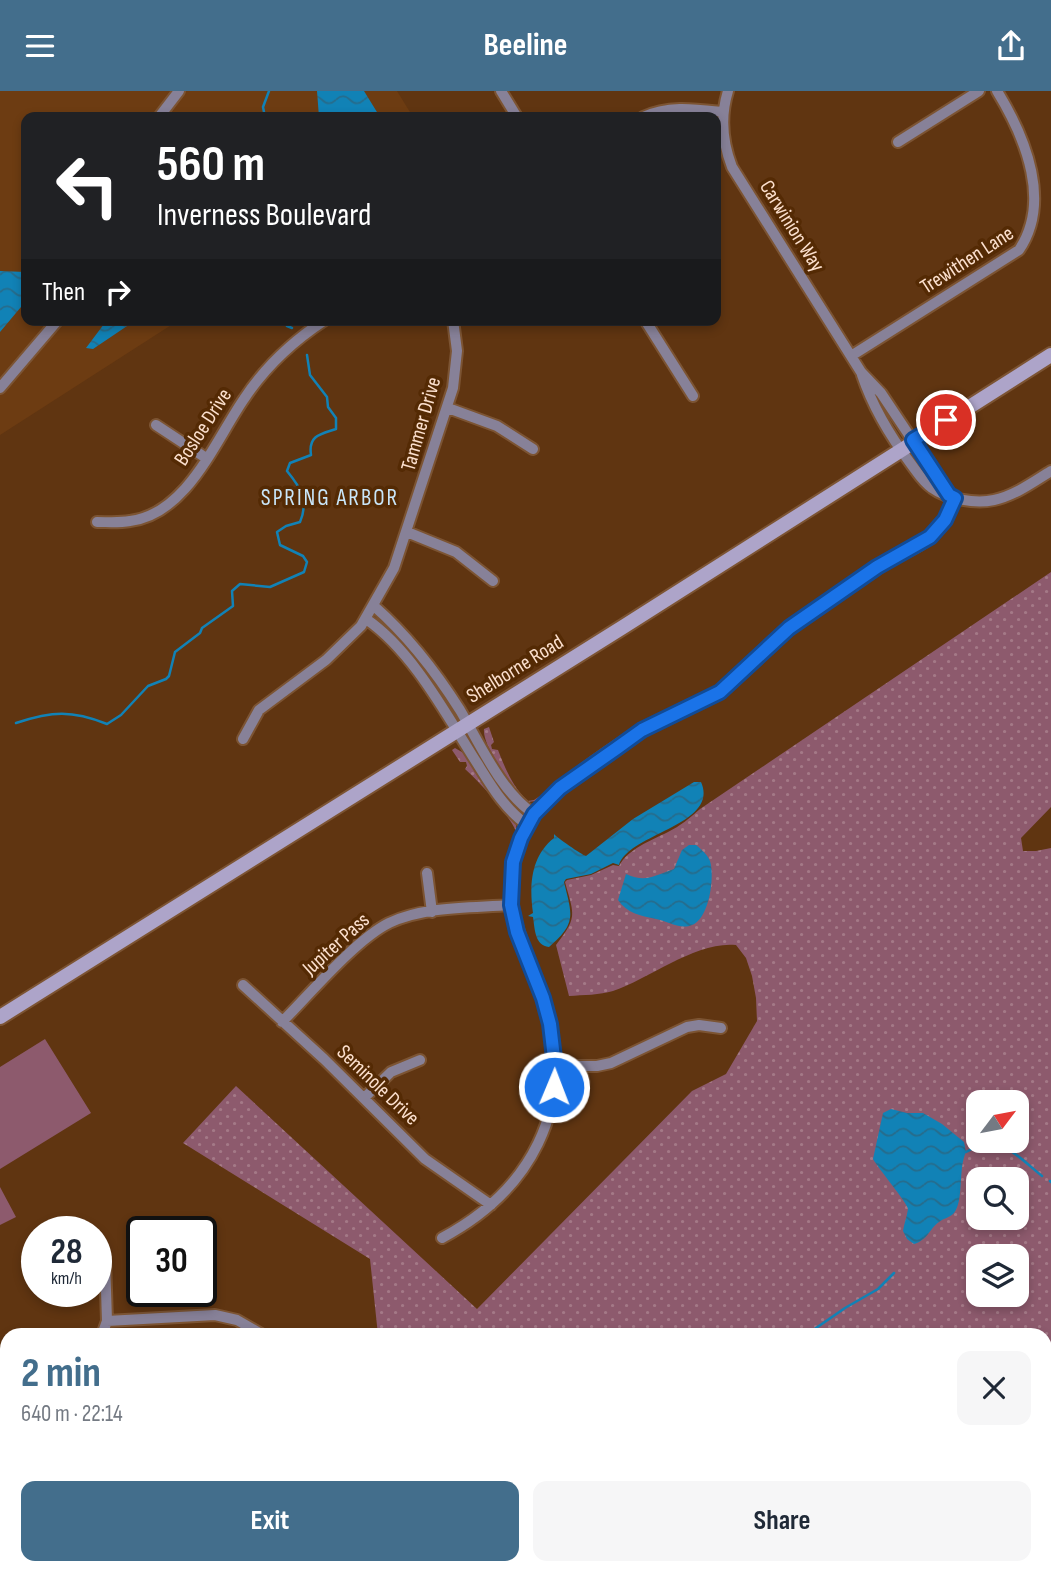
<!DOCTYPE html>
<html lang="en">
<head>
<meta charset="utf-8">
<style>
  body { margin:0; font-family:"Sofia Sans Condensed",sans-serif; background:#f6f6f7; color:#1f2937; height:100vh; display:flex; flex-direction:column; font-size:26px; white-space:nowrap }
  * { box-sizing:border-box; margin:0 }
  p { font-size:23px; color:#747a83 }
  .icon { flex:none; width:38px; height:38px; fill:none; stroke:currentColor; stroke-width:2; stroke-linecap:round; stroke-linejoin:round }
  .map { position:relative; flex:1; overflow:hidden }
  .side { position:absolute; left:0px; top:1237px; width:1052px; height:247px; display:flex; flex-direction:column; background:#fff; border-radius:21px 21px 0 0; box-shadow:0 4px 10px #0003 }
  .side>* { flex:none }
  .top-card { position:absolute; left:21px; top:21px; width:700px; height:214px; border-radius:14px; box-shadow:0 4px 10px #0003; background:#202124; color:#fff; overflow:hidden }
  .needle { width:46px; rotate:58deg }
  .buttons { position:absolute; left:966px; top:999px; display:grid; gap:14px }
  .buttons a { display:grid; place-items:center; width:63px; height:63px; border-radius:14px; background:#fff; box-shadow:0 4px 10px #0003; font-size:35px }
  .speed { position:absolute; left:21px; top:1125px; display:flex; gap:14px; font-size:35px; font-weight:700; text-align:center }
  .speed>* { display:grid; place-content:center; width:91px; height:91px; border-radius:50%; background:#fff; box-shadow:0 4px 10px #0003; line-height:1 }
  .speed small { font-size:18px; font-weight:400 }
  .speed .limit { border:4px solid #111; border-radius:10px; background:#fff; color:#111 }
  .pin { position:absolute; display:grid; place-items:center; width:60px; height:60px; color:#fff; margin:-30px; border:4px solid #fff; border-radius:50%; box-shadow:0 2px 7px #0007 }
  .me { position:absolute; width:77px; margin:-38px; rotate:1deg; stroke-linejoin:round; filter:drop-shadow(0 0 5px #0008) }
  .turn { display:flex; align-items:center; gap:24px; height:147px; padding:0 21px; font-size:32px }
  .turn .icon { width:91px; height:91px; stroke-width:2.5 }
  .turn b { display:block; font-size:49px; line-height:60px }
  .then { display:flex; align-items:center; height:66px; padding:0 21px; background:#0003; gap:14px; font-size:26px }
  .round { display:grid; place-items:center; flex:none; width:74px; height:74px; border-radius:14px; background:#f6f6f7 }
  .head { display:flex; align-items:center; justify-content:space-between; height:119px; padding:0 21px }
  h1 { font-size:42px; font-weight:700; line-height:52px; color:#436e8c }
  .primary-button { display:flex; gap:14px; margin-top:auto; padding:14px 21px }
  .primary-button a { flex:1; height:80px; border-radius:14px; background:#436e8c; color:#fff; font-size:28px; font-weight:700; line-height:80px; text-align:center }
  .primary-button a+a { background:#f6f6f7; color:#1f2937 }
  header { display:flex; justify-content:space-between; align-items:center; height:91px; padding:0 21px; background:#436e8c; color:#fff; font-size:32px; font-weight:700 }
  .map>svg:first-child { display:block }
</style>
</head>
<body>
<header><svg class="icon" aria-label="menu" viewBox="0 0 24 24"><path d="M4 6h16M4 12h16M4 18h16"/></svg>Beeline<svg class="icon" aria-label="share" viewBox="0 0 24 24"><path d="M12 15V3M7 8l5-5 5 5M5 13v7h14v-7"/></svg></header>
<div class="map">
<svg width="1051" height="1483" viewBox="0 0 1051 1483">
  <defs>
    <pattern id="grass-dots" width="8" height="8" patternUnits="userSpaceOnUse" patternTransform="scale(1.75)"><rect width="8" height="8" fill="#8d5a6d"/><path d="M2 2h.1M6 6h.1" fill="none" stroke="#a47987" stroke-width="1.8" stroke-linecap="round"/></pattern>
    <pattern id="water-waves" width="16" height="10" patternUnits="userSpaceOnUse" patternTransform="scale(1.75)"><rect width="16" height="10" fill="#1182b6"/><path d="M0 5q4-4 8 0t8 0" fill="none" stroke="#266c8c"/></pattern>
  </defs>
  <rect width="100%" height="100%" fill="#603511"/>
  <!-- built -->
  <path fill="#6d3c12" d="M0,0h397l16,26h-387v203h153l-179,115z"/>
  <!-- grass -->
  <path fill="url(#grass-dots)" fill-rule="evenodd" d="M1051,481v235l-30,31 2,13h13l15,-3v726h-617l-4,-6h615v-233h-667l-8,-76 -187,-116 53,-57 241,223 215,-218 34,-17 31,-53 -1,-23 -4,-22 -6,-18 -10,-13c-40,-4 -85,33 -123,46 -13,4 -30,4 -44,5l-13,-51c22,-28 18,-30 9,-63l2,-2 24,-5 22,-10 6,1c9,-17 31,-25 49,-34 12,-6 22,-14 32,-23zM978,1012h39v38h-39zM978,1088h39v39h-39zM978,1166h39v38h-39z
    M489,636l5,15 -3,3 1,4 6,1c7,18 15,38 30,51l6,-1 6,-4 -3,5 -11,1c-12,-14 -44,-55 -42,-73z
    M455,657l12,7 30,48 19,21 1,10c-4,-15 -38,-53 -52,-65l2,-3 -1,-4h-6l-8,-12z"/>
  <!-- park -->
  <path fill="#8d5a6d" d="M45,948l46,74 -91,56v-102z
    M0,1096l16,30 -16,8z"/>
  <!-- water -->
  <path fill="url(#water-waves)" d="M317,0h47l16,26h-61z
    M0,180l26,1v29l-26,31z
    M107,229h29l-43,29 -7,-1z
    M694,691h7c19,43 -72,51 -82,83l-6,-2 -22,11 -25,5 -2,3c8,33 13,41 -15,65 -14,-2 -14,-16 -16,-30l-5,-1 5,-3c-4,-28 -2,-57 21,-75v-4c2,3 28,21 32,22l47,-37z
    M689,754h7c6,5 11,9 14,16 5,16 -1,58 -18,64 -12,5 -25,-4 -36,-6 -16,-3 -29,-6 -38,-19l8,-26c20,9 27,2 48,-5l8,-19z
    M891,1018l16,4h16l19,11 22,18 2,10c-8,16 -2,49 -12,61 -5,5 -10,5 -15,9 -10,7 -11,18 -25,22l-7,-5 -4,-8c1,-7 4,-15 5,-22 0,-5 -30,-41 -35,-50l10,-46z"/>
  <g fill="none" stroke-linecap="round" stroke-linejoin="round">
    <!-- stream -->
    <path stroke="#1182b6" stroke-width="2.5" d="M265,26l-2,-10 6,-16
      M283,229l4,6 5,2
      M16,632c36,-12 56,-13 91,1l14,-9 27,-29 18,-7 3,-3 6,-24 25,-19 2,-5 31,-22 -1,-15 8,-7 30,3 34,-15 3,-10 -4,-6 -23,-11 -3,-13 9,-6 14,-4c9,-21 1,-34 -13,-51l3,-8 21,-8c-3,-20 10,-21 25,-26v-11l-8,-11 -1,-10 -17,-22 -3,-20
      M966,1061c6,-3 15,-9 22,-9 17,-2 41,23 54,33
      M1050,1090l1,1
      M806,1244l39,-27 33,-19 16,-16
      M684,1477l3,6"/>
    <!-- street casing -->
    <g stroke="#7c5433" stroke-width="14">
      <path id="street" d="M501,0l16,26
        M728,0c-8,26 -6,50 4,76l129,205 20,21 68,102
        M159,26l20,-26
        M643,26c26,-12 52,-8 79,-5
        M898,51l81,-51
        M645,229l48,76
        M851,265l168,-106c32,-47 8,-110 -22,-159
        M862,284c11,33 28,61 49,89 6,8 12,18 21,24 15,11 43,16 62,12 20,-4 39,-18 57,-29
        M0,297l58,-68
        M448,317l49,18 36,23
        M156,334l50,33
        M97,431c11,0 22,1 33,-1 57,-7 85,-80 114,-122 21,-32 49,-58 81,-79
        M407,441l49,20 37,29
        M374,515c34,30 62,66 86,104 20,34 41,82 74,104
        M366,528c47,32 81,97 111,144 15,24 27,45 50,62
        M243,648l16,-29 67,-50 35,-34 33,-58 59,-180 4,-37 -4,-31
        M427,782l5,39
        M243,894l81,74 101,100 66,46
        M282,931c28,-28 73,-82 107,-99 36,-17 83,-15 122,-18
        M554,975h43l14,-3 76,-36 12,-2 22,3
        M364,1007l27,-26 29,-12
        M442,1147c88,-47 133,-129 105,-228 -15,-54 -49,-99 -31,-157 4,-12 8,-24 15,-34 18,-28 89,-78 120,-93 20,-11 42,-18 62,-30 30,-18 51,-49 79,-70 28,-21 57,-43 87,-60 16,-10 36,-16 51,-28 12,-11 18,-25 25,-40
        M107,1230l108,-6 22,5 26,15
        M102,1244l5,-14 -2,-62
        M0,1333l7,-4
        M53,1483l10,-6
        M223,1483l10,-6
        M408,1483l10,-6"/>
    </g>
    <!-- secondary casing -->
    <g stroke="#7c5433" stroke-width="18">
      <path id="secondary" d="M0,926l623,-390 428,-272"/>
    </g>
    <!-- street -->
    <use href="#street" stroke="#878198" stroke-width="10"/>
    <!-- secondary -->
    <use href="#secondary" stroke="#ada4c9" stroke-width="14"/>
  </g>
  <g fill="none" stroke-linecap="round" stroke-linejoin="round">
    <!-- route casing -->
    <g stroke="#114b97" stroke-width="18">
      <path id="route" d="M554,996v-29l-4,-34 -7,-26 -26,-66 -6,-27 2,-43 8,-24 13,-24 26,-26 57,-40 25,-18 78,-38 69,-64 88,-61 53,-30 15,-17 10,-22 -6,-3 -36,-55 33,-20"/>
    </g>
    <!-- route -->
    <use href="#route" stroke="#1a73e8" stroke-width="12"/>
  </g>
  <g text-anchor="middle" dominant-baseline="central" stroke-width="7" stroke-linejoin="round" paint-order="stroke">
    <!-- street labels -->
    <g font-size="21" fill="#fce0ce" stroke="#542a04">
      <text transform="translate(792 135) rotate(58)">Carwinion Way</text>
      <text transform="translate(967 169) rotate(-33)">Trewithen Lane</text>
      <text transform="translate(421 333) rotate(-74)">Tammer Drive</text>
      <text transform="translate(203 336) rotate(-57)">Bosloe Drive</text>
      <text transform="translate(515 578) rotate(-32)">Shelborne Road</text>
      <text transform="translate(336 853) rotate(-42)">Jupiter Pass</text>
      <text transform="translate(378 994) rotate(44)">Seminole Drive</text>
    </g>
    <!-- neighbourhood labels -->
    <g font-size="23" letter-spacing="2" fill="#c9e6f9" stroke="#542a04">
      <text x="330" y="407">SPRING ARBOR</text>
    </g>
  </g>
</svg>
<div class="buttons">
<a><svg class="needle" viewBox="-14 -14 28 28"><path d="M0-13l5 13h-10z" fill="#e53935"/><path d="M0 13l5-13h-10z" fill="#747a83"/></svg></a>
<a><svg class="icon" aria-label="search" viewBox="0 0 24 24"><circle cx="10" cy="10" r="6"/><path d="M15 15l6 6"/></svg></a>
<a><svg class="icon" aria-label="layers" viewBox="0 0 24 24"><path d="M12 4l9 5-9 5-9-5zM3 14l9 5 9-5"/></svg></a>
</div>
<div class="speed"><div>28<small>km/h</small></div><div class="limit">30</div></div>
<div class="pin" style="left:946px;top:329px;background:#d93025"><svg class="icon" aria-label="arrive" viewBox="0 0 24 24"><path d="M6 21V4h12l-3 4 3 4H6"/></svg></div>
<svg class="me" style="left:554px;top:996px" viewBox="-20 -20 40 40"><circle r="17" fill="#1a73e8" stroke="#fff" stroke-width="3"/><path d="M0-11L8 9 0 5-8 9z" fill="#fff"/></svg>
<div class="top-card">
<div class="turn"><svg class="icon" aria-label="left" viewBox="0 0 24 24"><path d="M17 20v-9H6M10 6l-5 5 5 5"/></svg><div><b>560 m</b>Inverness Boulevard</div></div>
<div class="then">Then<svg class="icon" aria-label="right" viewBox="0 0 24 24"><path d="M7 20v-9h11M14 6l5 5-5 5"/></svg></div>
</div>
<section class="side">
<div class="head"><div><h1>2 min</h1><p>640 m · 22:14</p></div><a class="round"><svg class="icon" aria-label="close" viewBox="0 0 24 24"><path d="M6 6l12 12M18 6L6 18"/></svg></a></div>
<div class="primary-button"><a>Exit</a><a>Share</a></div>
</section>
</div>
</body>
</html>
